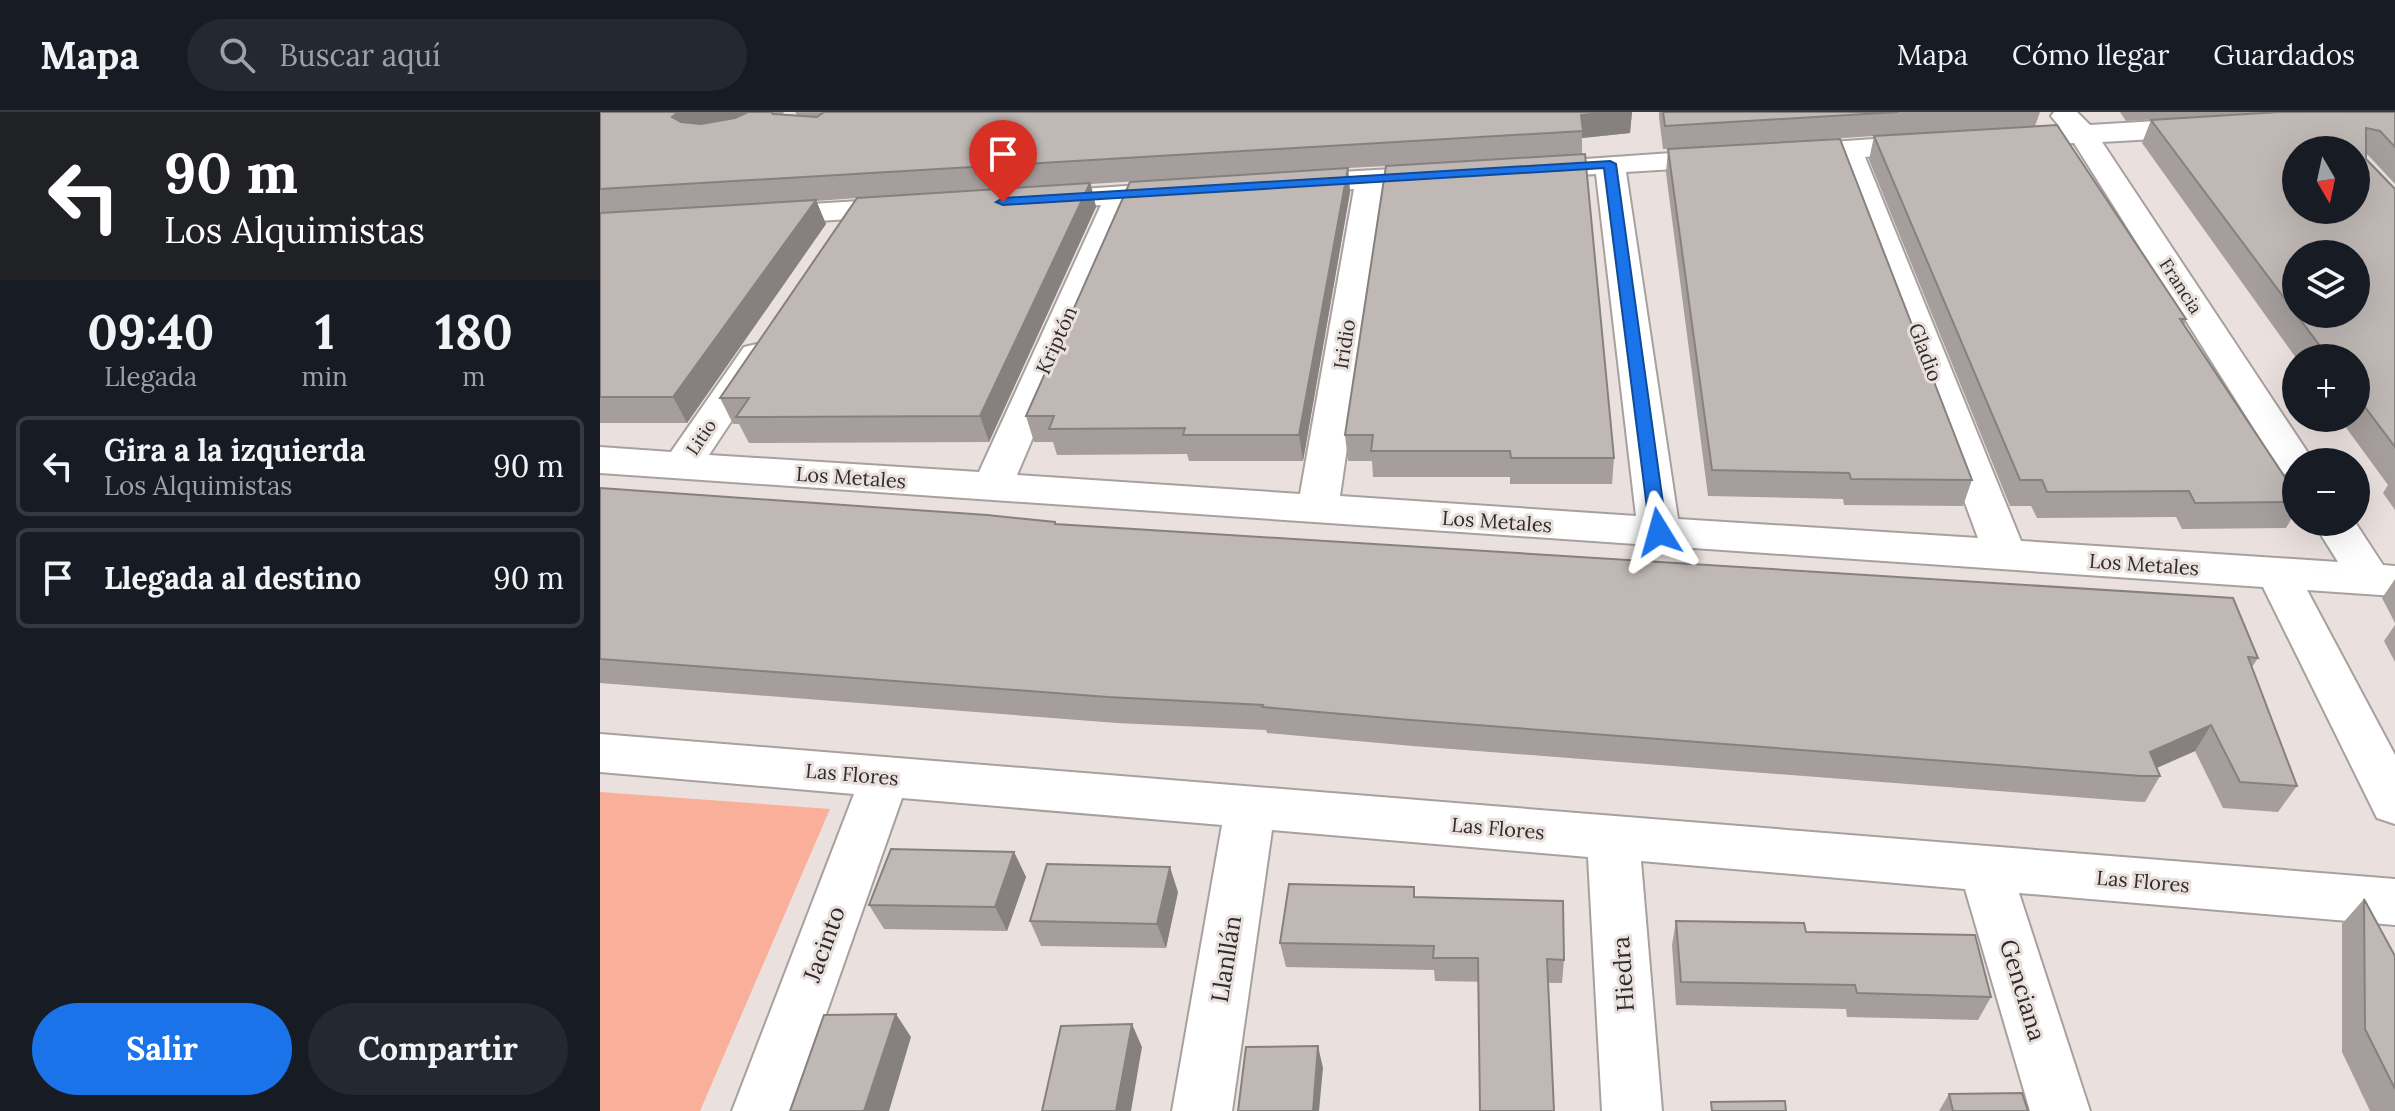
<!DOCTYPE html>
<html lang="es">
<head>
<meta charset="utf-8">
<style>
  body { margin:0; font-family:Lora,serif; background:#242831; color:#f1f3f6; height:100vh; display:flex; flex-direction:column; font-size:30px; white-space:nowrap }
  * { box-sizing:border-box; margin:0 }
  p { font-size:26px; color:#9ea1a6 }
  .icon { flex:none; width:44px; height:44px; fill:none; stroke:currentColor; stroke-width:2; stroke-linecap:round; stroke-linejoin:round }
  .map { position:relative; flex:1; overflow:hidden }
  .panel { display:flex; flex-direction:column; background:#171b24; width:600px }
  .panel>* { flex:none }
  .hud { background:#202124; color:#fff; overflow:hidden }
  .needle { width:52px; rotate:171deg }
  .controls { position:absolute; left:1682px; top:24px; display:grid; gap:16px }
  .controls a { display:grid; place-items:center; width:88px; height:88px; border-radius:50%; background:#171b24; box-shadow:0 8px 32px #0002; font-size:40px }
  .pin { position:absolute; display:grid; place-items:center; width:68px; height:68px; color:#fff; margin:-82px -34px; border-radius:50% 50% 50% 0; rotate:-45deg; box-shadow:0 0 8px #0007 }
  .pin .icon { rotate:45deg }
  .me { position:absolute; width:88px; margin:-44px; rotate:352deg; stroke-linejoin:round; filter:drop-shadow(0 0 6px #0008) }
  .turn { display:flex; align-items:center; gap:28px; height:168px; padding:0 32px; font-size:36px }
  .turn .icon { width:104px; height:104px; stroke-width:2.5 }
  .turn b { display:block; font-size:56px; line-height:68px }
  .eta { display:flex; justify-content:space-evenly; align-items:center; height:136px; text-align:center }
  .eta b { font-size:48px; font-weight:700; line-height:56px }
  .primary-button { display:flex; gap:16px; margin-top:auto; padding:16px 32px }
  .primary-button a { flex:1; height:92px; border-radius:48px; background:#1a73e8; color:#fff; font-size:32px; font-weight:700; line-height:92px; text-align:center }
  .primary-button a+a { background:#242831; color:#f1f3f6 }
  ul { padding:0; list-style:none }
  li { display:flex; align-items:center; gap:24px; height:100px; margin:0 16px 12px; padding:0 16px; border:4px solid #363941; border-radius:12px }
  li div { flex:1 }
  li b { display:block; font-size:30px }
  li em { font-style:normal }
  header { display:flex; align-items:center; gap:48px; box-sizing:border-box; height:112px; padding:0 40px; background:#171b24; border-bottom:2px solid #363941 }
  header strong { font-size:38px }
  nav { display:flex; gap:44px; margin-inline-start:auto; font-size:28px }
  .search { width:560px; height:72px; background:#242831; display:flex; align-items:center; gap:20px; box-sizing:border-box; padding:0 28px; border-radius:44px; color:#9ea1a6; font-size:30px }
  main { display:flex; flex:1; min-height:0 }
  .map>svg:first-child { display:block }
</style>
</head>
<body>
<header>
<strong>Mapa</strong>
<div class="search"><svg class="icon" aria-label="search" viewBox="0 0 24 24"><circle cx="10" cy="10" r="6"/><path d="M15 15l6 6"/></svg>Buscar aquí</div>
<nav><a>Mapa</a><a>Cómo llegar</a><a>Guardados</a></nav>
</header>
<main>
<section class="panel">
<div class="hud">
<div class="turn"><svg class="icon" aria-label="left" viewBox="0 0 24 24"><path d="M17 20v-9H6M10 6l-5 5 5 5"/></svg><div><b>90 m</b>Los Alquimistas</div></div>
</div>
<div class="eta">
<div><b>09:40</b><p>Llegada</p></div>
<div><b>1</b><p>min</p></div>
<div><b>180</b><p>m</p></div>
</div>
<ul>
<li><svg class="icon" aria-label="left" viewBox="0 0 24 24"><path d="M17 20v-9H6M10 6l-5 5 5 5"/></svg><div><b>Gira a la izquierda</b><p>Los Alquimistas</p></div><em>90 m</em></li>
<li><svg class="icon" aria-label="arrive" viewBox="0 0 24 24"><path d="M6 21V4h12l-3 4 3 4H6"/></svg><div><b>Llegada al destino</b></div><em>90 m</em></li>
</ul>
<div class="primary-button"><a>Salir</a><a>Compartir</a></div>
</section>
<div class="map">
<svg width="1795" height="999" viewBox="0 0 1795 999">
  <rect width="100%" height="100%" fill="#eae1de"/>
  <!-- green -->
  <path fill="#faaf9a" d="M0,680l230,17 -130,302h-100z"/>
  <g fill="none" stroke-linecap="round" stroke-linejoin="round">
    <!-- street casing -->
    <g stroke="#a8a09e" stroke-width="4">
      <path id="street" d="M1454,0h23l13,13 117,-7 10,3 4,6 -4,6 -10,3 -105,6 212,320h-18v15l-14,-4 -208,-330 -70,5 -10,-3 -4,-6 4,-6 66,-6 -9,-11z
        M1331,23l10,3 4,6 -4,6 -76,7 156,384 317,21 -25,-40h42l28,43 12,1v30l-88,-6 88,165v69l-18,-6 -114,-231 -1663,-114v-26l71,5 73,-105 13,-3 13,3 5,8 -66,100 270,17 122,-267 -67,4 -11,-2 -4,-7 4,-7 162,-11 11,3 4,6 -4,6 -64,6 -115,272 283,19 54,-305 -65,4 -11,-3 -4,-6 4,-6 11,-3 155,-9 11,3 4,6 -4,6 -70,6 -45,309 296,20 -40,-342 -71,5 -11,-3 -4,-6 4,-6zM1237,47l141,379 -300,-19 -52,-347z
        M309,86l11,2 4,7 -4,7 -158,11 -11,-2 -5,-7 5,-7 11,-2z
        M0,622l1795,145v46l-376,-32 71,218h-60l-65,-222 -324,-28 21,250h-60l-14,-254 -316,-27 -40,281h-60l50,-286 -320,-27 -110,313h-60l122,-317 -254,-22z"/>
    </g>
    <!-- street -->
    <use href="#street" fill="#fff" fill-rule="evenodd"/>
  </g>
  <!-- wall -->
  <path fill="#a59e9c" d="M0,0h184l-1,2 14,1 -2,-3h837l-2,21 -48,5v16l32,304 -2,26h-102v-7h-137l-1,-16h-24l-3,-26 41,-269 -38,2 2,24 -47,269h-114l-2,-7 -130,1 -4,-13h-19l-8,-26 182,-239 -117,7 5,23 -107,235 -240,1 -10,-19h-6l-13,-26 137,-200 -41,3 10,23 -139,199h-87z
    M1059,0h381l-5,14 151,193 -2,6 112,169v17l-10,17 -104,1 -6,-12 -139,1 -6,-12h-21l-141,-346 5,-24 -122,8 220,336 -9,26 -119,-1 -1,-6 -135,-3 -42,-323 2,-24h-5l-4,-32z
    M1520,0h152l-146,9z
    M1795,0v72l-27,-29 -2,-1v5l29,30v321l-12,-17 5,-8 -49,-67h17v-60h-60l-154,-215 9,-23z
    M0,376l456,36 1202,134 -6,9 45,119 -19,26 -55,-4 -28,-57 -38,17 3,8 -15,26 -18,-1 -714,-55 -146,-13 -1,-3 -149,-7 -517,-40z
    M1795,467v44l-13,-25z
    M1795,513v37l-11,-21z
    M414,740l12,25 -19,54 -123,-2 -15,-24z
    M814,775l1,10 149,63 -2,23 -127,-2 -1,-11 -148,-3 -6,-24z
    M578,780l-12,56 -125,-2 -11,-25z
    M1764,787l31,57v155h-25l-28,-59v-128z
    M1076,809l130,11 185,65 -13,23 -131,-3 -1,-8 -170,-4 -4,-60z
    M1349,982l79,17h-89z"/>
  <!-- shaded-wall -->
  <path fill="#86817f" d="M78,0h78l-62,19 -22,-14z
    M1012,0h20l-2,21 -48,5 -1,-23z
    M748,56l2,24 -47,269 -4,-26z
    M490,71l6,24 -107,235 -9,-26z
    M216,88l10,24 -139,199 -14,-26z
    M1611,613l-16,26 -57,25 12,-24z
    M414,740l12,25 -19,54 -12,-24z
    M570,755l8,25 -12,56 -9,-24z
    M296,902l15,23 -22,74h-25z
    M532,912l10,23 -11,64h-15z
    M718,934l5,22 -4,43h-6z"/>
  <!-- building -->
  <path fill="#c0b8b5" stroke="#86817f" stroke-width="2" fill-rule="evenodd" d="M0,0h78l-6,5 9,5 20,2 34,-6 13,-6h23l2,2 44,3 7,-5h788l-31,3 2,16 -983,58z
    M1063,0h235l-233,14z
    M1679,0h116v35l-15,-16 -14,-3v31l29,30v258l-39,-52v-37h-27l-178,-238zM1696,38h60v60h-60zM1696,142h60v60h-60z
    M1457,13l129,194h-6l116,175v8l-101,1 -6,-12 -142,1 -5,-12h-22l-146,-344z
    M1240,27l132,341 -121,-1 -2,-6 -137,-3 -44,-321z
    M985,42l29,304h-103l-1,-7h-139l2,-16h-28l41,-269z
    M748,56l-49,267h-116l2,-7 -136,1 5,-13h-28l104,-234z
    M490,71l-110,233 -244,1 13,-19h-29l137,-200z
    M216,88l-143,197h-73v-184z
    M0,376l387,27 68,7v2l1178,74 25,60 -10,-1 49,129 -57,-4 -29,-57 -61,27 10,24h-19l-730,-56 -149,-13 1,-2 -155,-8 -508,-38z
    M291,737l123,3 -19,55 -126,-2z
    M447,752l123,3 -13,57 -127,-3z
    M689,772l125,3v10l149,4 1,59 -17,-1 7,152h-74l-2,-153h-45l1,-12 -154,-3z
    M1764,787l31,57v133l-30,-60z
    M1076,809l128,2 2,9 169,3 16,62 -134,-4 -2,-8 -174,-3z
    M296,902l-32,97h-74l34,-96z
    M532,912l-16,87h-74l19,-85z
    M718,934l-5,65h-75l8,-64z
    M1422,981l6,18h-75l-4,-17z
    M1185,989l1,10h-74l-1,-9z"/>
  <!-- route -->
  <path fill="#1a73e8" stroke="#114b97" stroke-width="2" d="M1010,49l6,3 51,368 -8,6 -9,-6 -46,-364 -601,37 -7,-3 7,-4z"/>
  <g text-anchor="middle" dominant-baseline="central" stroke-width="6" stroke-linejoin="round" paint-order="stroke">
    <!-- far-street labels -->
    <g font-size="18" fill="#2f2c2b" stroke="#eae1de">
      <text transform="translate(1581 174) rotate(57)">Francia</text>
      <text transform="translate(101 325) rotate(-56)">Litio</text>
    </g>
    <!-- street labels -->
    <g font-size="20" fill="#2f2c2b" stroke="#eae1de">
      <text transform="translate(456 228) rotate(-66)">Kriptón</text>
      <text transform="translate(744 232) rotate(-81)">Iridio</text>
      <text transform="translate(1326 240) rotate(69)">Gladio</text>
      <text transform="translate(251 365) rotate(4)">Los Metales</text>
      <text transform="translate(897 409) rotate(4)">Los Metales</text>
      <text transform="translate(1544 452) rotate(4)">Los Metales</text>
      <text transform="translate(252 662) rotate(5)">Las Flores</text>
      <text transform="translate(898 716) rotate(5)">Las Flores</text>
      <text transform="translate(1543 769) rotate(5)">Las Flores</text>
    </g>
    <!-- near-street labels -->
    <g font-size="24" fill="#2f2c2b" stroke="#eae1de">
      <text transform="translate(224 832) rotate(-70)">Jacinto</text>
      <text transform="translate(626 847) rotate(-81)">Llanllán</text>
      <text transform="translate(1023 862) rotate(-94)">Hiedra</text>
      <text transform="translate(1423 878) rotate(73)">Genciana</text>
    </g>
  </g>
</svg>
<div class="controls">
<a><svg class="needle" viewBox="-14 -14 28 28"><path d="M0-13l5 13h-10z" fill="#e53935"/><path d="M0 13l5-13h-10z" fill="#9ea1a6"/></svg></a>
<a><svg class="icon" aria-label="layers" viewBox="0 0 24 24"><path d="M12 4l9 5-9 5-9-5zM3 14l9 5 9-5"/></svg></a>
<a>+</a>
<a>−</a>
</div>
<div class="pin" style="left:403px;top:90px;background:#d93025"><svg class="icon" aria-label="arrive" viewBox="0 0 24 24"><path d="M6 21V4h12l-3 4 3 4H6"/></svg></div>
<svg class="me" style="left:1059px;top:420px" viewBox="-20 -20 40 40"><path d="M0-17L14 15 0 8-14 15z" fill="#1a73e8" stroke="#fff" stroke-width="4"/></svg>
</div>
</main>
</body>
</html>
